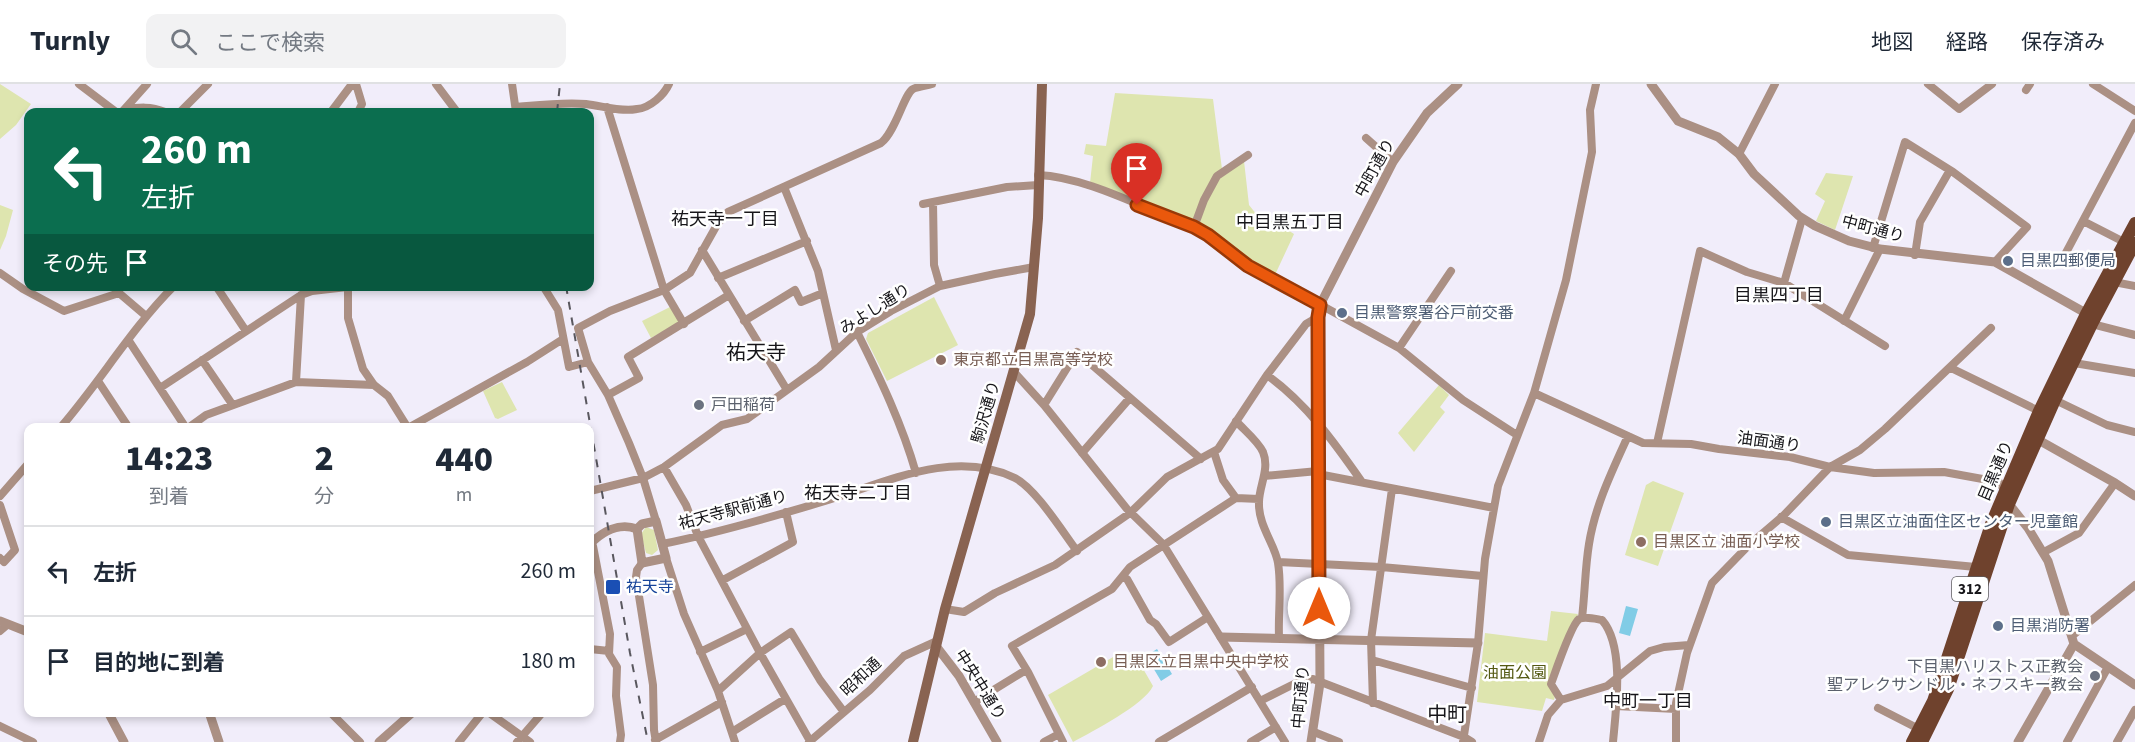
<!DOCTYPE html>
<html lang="ja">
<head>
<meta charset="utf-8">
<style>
  body { margin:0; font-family:"Source Sans 3","Noto Sans JP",sans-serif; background:#f2f2f3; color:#1f2937; height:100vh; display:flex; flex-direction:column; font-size:22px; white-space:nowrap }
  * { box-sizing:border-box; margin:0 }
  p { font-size:20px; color:#747a83 }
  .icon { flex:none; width:33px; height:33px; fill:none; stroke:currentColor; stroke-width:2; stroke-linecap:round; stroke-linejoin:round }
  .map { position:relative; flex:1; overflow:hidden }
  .side { position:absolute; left:24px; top:339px; width:570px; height:294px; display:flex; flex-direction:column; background:#fff; border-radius:12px; box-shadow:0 3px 9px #0003 }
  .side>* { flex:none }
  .banner { position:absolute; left:24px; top:24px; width:570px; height:183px; border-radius:12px; box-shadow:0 3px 9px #0003; background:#0b6e4f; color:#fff; overflow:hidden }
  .pin { position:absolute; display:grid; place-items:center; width:51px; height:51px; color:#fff; margin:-62px -26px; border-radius:50% 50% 50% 0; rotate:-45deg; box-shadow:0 0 6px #0007 }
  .pin .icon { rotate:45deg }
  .me { position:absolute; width:66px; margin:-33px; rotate:0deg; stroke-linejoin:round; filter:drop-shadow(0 0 4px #0008) }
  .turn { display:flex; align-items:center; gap:21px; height:126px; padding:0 18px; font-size:27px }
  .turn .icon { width:78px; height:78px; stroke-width:2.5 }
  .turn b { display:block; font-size:42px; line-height:51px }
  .then { display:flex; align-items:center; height:57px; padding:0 18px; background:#0003; gap:12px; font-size:22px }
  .eta { display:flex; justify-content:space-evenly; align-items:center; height:102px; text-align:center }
  .eta b { font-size:36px; font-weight:800; line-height:42px }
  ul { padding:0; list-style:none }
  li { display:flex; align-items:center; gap:18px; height:90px; padding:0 18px; border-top:2px solid #e0e1e3 }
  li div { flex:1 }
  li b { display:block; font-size:22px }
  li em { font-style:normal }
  header { display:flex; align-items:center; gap:36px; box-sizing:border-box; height:84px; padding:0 30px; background:#fff; border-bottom:2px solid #e0e1e3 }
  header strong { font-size:28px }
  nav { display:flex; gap:33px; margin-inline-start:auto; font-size:21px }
  .search { width:420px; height:54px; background:#f2f2f3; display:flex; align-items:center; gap:15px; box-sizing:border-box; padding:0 21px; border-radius:12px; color:#747a83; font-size:22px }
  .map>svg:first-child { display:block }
</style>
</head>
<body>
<header>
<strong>Turnly</strong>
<div class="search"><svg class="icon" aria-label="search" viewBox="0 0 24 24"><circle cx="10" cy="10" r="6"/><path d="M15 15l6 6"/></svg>ここで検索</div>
<nav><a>地図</a><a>経路</a><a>保存済み</a></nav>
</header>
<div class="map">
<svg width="2135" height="658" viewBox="0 0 2135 658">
  <rect width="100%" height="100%" fill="#f1edfa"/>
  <!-- green -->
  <path fill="#dee5af" d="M0,0l31,20 -15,21 -16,14z
    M1115,9l98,6 9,70 -29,52 -3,1 -100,-39 3,-27 -9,-2 2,-10 20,2z
    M1244,77l5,44 8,10 23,10 14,9 -20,43 -30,-17 -45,-33 -1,-4 8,-24 13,-21z
    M1826,89l27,3 -18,54 -19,-9 9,-20 -10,-7z
    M0,121l13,5 -7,26 -6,14z
    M934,213l24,48 -71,36 -21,-42 2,-6z
    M670,223l10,15 -29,16 -9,-17z
    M502,298l15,28 -19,9 -3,-1 -12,-27z
    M1439,301l10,10 -9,12 5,5 -31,40 -16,-19z
    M1653,397l31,12 -26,73 -33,-11 21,-70z
    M646,443l8,3 4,20 -6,5 -6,-2 -5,-19z
    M1551,527l27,3 -29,64 6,18 -1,4 -8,-2 -4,13 -65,-9 8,-69 62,8z
    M1120,569l4,5 10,-5 19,33c-9,19 -60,45 -80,56l-25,-47z"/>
  <!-- water -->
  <path fill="#81cce6" d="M1626,522l12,3 -8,27 -11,-3z
    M1157,565l15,25 -11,7 -15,-25z"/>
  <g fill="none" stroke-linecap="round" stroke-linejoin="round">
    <!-- minor -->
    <path stroke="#ab9084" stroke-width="8" d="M79,0l37,28
      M356,0l6,20 -4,8
      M436,0l21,28
      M512,0l4,28
      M1928,0l31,25 33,-25
      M2093,0l42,27
      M2026,6l4,-6
      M516,23c23,-2 47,-5 70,-3 17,2 34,8 51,5 13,-1 27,-14 32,-25
      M607,23l57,183 20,34
      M124,26c15,-3 27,-4 41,2
      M122,28l25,-28
      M180,28l28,-28
      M331,28l21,-28
      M1366,54l27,24
      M1739,70l36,-70
      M1038,91c50,2 108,35 156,52l14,8 40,30 151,83 64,52 54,35
      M784,103l34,84 18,79
      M933,118l1,63 6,21
      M923,120l84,-17 31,-2
      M2083,137l41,21
      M1194,143l10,-27 13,-24 31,-21
      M1873,164l32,-106 48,30 74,55 -32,35
      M702,166l85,140
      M1915,171l5,-33 30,-52
      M2061,178l74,-139
      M0,189l23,16 41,22 55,-18 27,23
      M718,194l89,-37
      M2114,198l21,4
      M1784,199l18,-64
      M216,202l30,45
      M543,202l15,24 11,57 19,-5
      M348,203v31l15,51 11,16 14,11 20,32
      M301,211l-5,87 78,3
      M744,237l51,-31 6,12 22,-9
      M1844,237l36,-72
      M2092,240l43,11
      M857,248c23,46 45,92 59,141
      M129,257l57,87
      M1399,264l52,-77
      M202,276l30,44
      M2074,279l61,10
      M1951,284l88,43
      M1013,287l31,34 83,104 36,35 122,198
      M1267,291c40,29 67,67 95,107
      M98,297l31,47
      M160,304l141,-93 11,-4 44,-5
      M1534,309l109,50 48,1 28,5 71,8 40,10 44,6 70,-1 55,10 6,9
      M608,311l31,-17 -11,-21 101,-62
      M2055,316l52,25 28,7
      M1044,321l33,-53 124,107
      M1236,337c8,9 22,20 27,31 7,17 -4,34 -4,50 -1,24 16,42 19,61 4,24 0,50 1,74
      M60,344c40,-46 71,-99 114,-142
      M188,344l18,-13 90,-33
      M408,344l119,-66 36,-23
      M1657,359l43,-192 47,21 37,11 101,63
      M1214,368l9,28 13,18
      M1082,369l47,-54
      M664,383l22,38 12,31 62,117 50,88
      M1318,390l176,34
      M1264,392l54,-5
      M590,407l53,-13 21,-11 58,-42 25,-6 72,-52 38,-35 34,-21 49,-25 55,-12 39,-7
      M0,412l28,-32
      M0,421l15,45 -11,12 -4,-4
      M1781,433l67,38 128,12
      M656,437l-13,-43 -14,-35 -21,-48 -20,-33 -10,-34 32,-17 54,-21 26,-17 28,-50 10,-11 153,-69c15,-12 23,-49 32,-54 6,-3 13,-3 19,-5
      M590,459l3,3 17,88 -1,20 8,13 -1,29 5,39 -1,7
      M662,460c55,-11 110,-27 163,-43 60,-18 128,-53 190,-23 21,11 47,53 62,73
      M2044,468l35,-19 36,-50
      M666,474l18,56 34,77 17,51
      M1278,478l103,5 102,9
      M642,479l-5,7 -1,7 17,108 1,45 2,12
      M1123,493l4,2 23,41 6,4 13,18 39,-25
      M723,496l70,-38 -7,-30
      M945,525l19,3 31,-19 60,-28 75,-52 37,-36 51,-28 49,-74 39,-51 12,-7
      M1582,534c3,-25 3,-50 7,-74 6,-38 23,-73 39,-108
      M0,547l7,-6
      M2072,552l63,-51
      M590,565l19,2
      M700,568l47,-23
      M1372,576l100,28
      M718,607l42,-38 31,-21 29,48 24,32
      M1561,616l-10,-16c4,-11 20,-59 28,-65 6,-3 17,0 23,1 23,26 14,89 11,122
      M1260,617l38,-19 15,-3 151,58 8,5
      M974,618l52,-32
      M1373,619l-2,-63 21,-151
      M1616,622l60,3
      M1878,624l41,21
      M330,628l30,30
      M488,628l42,30
      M0,642l33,16
      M732,648l53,-33
      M1314,648l25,10
      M655,656l67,-38
      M459,658l24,-30
      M517,658l26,-30
      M809,658l61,-52 34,-34 33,-15
      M1044,658l15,-8
      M1063,658l-35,-70 -16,-26 100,-57 18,-22 106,-69 23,1
      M1159,658l93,-55
      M1251,658l25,-15
      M1463,658l15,-99 7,-84 13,-73 36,-93 32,-113 26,-128 -2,-42 6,-26
      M1539,658l9,-27 13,-15 46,-14 43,-35 14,-4 25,-2
      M1676,658v-39l11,-50 25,-70 37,-38 35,-30 46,-48 30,-17 25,-21 106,-101
      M2067,658l41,-75
      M2117,658l18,-32"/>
    <!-- tertiary -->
    <path stroke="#ab9084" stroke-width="9" d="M1651,0l27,37 40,16 21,17 15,20 45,42 16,10 34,15 31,8 115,13 96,54
      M2033,353l82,46 20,13
      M2008,415l1,5 19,24 20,33 26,83 61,41
      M656,437l10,37 -24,5 -5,-34 5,-5z
      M590,460c12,-12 29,-22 47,-15
      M0,537l28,11
      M1221,553l257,6
      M936,562l23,30 38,66
      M108,628l16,30
      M209,628l10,30
      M379,658l34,-30
      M1311,658l9,-59 -2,-366 2,-12 73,-143 34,-49 31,-29
      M2018,658l56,-98"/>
    <!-- secondary -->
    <path stroke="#896351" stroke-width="10" d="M913,658l32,-133 85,-295 8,-96 4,-134"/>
    <!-- primary -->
    <path stroke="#6f422d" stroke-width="12" d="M1912,658l21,-41 58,-177 48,-113 47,-97 49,-91
      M1922,658l26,-53 61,-185 46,-104 37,-76 43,-81"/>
    <!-- rail -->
    <path stroke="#59575e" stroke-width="2" stroke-dasharray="8 8" stroke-linecap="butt" d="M557,28l3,-28
      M566,202l64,367 18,89"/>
  </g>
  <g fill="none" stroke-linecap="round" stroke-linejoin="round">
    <!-- route casing -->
    <g stroke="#983908" stroke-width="15">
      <path id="route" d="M1137,121l57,22 14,8 40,31 72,39 -2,12 1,291"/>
    </g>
    <!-- route -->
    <use href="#route" stroke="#ea580c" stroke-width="10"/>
  </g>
  <!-- markers -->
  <g fill="#5c6f8a" stroke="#fff" stroke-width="2">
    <circle cx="2008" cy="177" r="6"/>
    <circle cx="1342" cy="229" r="6"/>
    <circle cx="1826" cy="438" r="6"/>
    <circle cx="1998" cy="542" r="6"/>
  </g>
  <g fill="#8d6e63" stroke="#fff" stroke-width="2">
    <circle cx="941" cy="276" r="6"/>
    <circle cx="1641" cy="458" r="6"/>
    <circle cx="1101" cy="578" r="6"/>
  </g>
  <g fill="#6b7280" stroke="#fff" stroke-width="2">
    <circle cx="699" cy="321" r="6"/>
    <circle cx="2095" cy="592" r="6"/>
  </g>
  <rect fill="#1a4fb4" stroke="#fff" stroke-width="2" x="605" y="495" width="16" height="16" rx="3"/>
  <g text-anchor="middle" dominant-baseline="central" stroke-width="5" stroke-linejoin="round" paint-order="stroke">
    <!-- shield labels -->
    <rect fill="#fff" stroke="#5d5c5f" stroke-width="1.5" x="1952" y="493" width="36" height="24" rx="4.5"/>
    <g font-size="15" font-weight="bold" fill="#17161a">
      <text x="1970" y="505">312</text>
    </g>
    <!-- street labels -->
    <g font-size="16" fill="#17161a" stroke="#fff">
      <text transform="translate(1375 84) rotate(-61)">中町通り</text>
      <text transform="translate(1873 145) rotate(15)">中町通り</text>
      <text transform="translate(875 225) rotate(-32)">みよし通り</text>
      <text transform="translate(986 328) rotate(-74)">駒沢通り</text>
      <text transform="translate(1769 358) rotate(8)">油面通り</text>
      <text transform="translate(1996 387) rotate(-67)">目黒通り</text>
      <text transform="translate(733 426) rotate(-15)">祐天寺駅前通り</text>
      <text transform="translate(861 593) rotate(-43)">昭和通</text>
      <text transform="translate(980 601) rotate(58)">中央中通り</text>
      <text transform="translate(1301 613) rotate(-85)">中町通り</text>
    </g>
    <!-- service labels -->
    <g font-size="16" fill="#4e5e75" stroke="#fff" text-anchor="start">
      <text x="2020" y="177">目黒四郵便局</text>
      <text x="1354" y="229">目黒警察署谷戸前交番</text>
      <text x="1838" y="438">目黒区立油面住区センター児童館</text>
      <text x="2010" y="542">目黒消防署</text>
    </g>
    <!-- education labels -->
    <g font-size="16" fill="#785e54" stroke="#fff" text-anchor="start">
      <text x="953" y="276">東京都立目黒高等学校</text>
      <text x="1653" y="458">目黒区立 油面小学校</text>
      <text x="1113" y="578">目黒区立目黒中央中学校</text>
    </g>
    <!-- worship labels -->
    <g font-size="16" fill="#5b616d" stroke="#fff" text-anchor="start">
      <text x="711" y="321">戸田稲荷</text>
      <text x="2083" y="583" text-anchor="end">下目黒ハリストス正教会<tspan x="2083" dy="18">聖アレクサンドル・ネフスキー教会</tspan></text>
    </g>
    <!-- transit labels -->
    <g font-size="16" fill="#164399" stroke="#fff" text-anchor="start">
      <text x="626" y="503">祐天寺</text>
    </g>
    <!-- park labels -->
    <g font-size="16" fill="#545913" stroke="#fff">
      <text x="1515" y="589">油面公園</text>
    </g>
    <!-- neighbourhood labels -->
    <g font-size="18" fill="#17161a" stroke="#fff">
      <text x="725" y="135">祐天寺一丁目</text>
      <text x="1290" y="138">中目黒五丁目</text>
      <text x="1779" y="211">目黒四丁目</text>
      <text x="858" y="409">祐天寺二丁目</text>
      <text x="1648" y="617">中町一丁目</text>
    </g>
    <!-- quarter labels -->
    <g font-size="20" fill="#17161a" stroke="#fff">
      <text x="756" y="269">祐天寺</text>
      <text x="1447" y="631">中町</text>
    </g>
  </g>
</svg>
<div class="pin" style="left:1137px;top:121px;background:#d93025"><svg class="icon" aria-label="arrive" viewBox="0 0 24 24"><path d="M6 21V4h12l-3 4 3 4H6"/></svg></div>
<svg class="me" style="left:1319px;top:524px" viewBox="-20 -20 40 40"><circle r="19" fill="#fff"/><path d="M0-13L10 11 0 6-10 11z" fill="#ea580c"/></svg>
<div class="banner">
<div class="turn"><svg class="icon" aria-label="left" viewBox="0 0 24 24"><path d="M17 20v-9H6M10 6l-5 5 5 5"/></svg><div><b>260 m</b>左折</div></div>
<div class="then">その先<svg class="icon" aria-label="arrive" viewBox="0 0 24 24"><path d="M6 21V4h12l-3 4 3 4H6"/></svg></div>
</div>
<section class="side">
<div class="eta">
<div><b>14:23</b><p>到着</p></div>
<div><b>2</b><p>分</p></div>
<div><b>440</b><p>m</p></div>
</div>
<ul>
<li><svg class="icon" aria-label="left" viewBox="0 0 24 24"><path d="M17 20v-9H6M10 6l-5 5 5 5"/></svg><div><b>左折</b></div><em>260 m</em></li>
<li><svg class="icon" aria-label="arrive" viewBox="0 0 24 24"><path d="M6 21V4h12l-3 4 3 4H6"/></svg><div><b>目的地に到着</b></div><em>180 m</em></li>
</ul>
</section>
</div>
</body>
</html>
